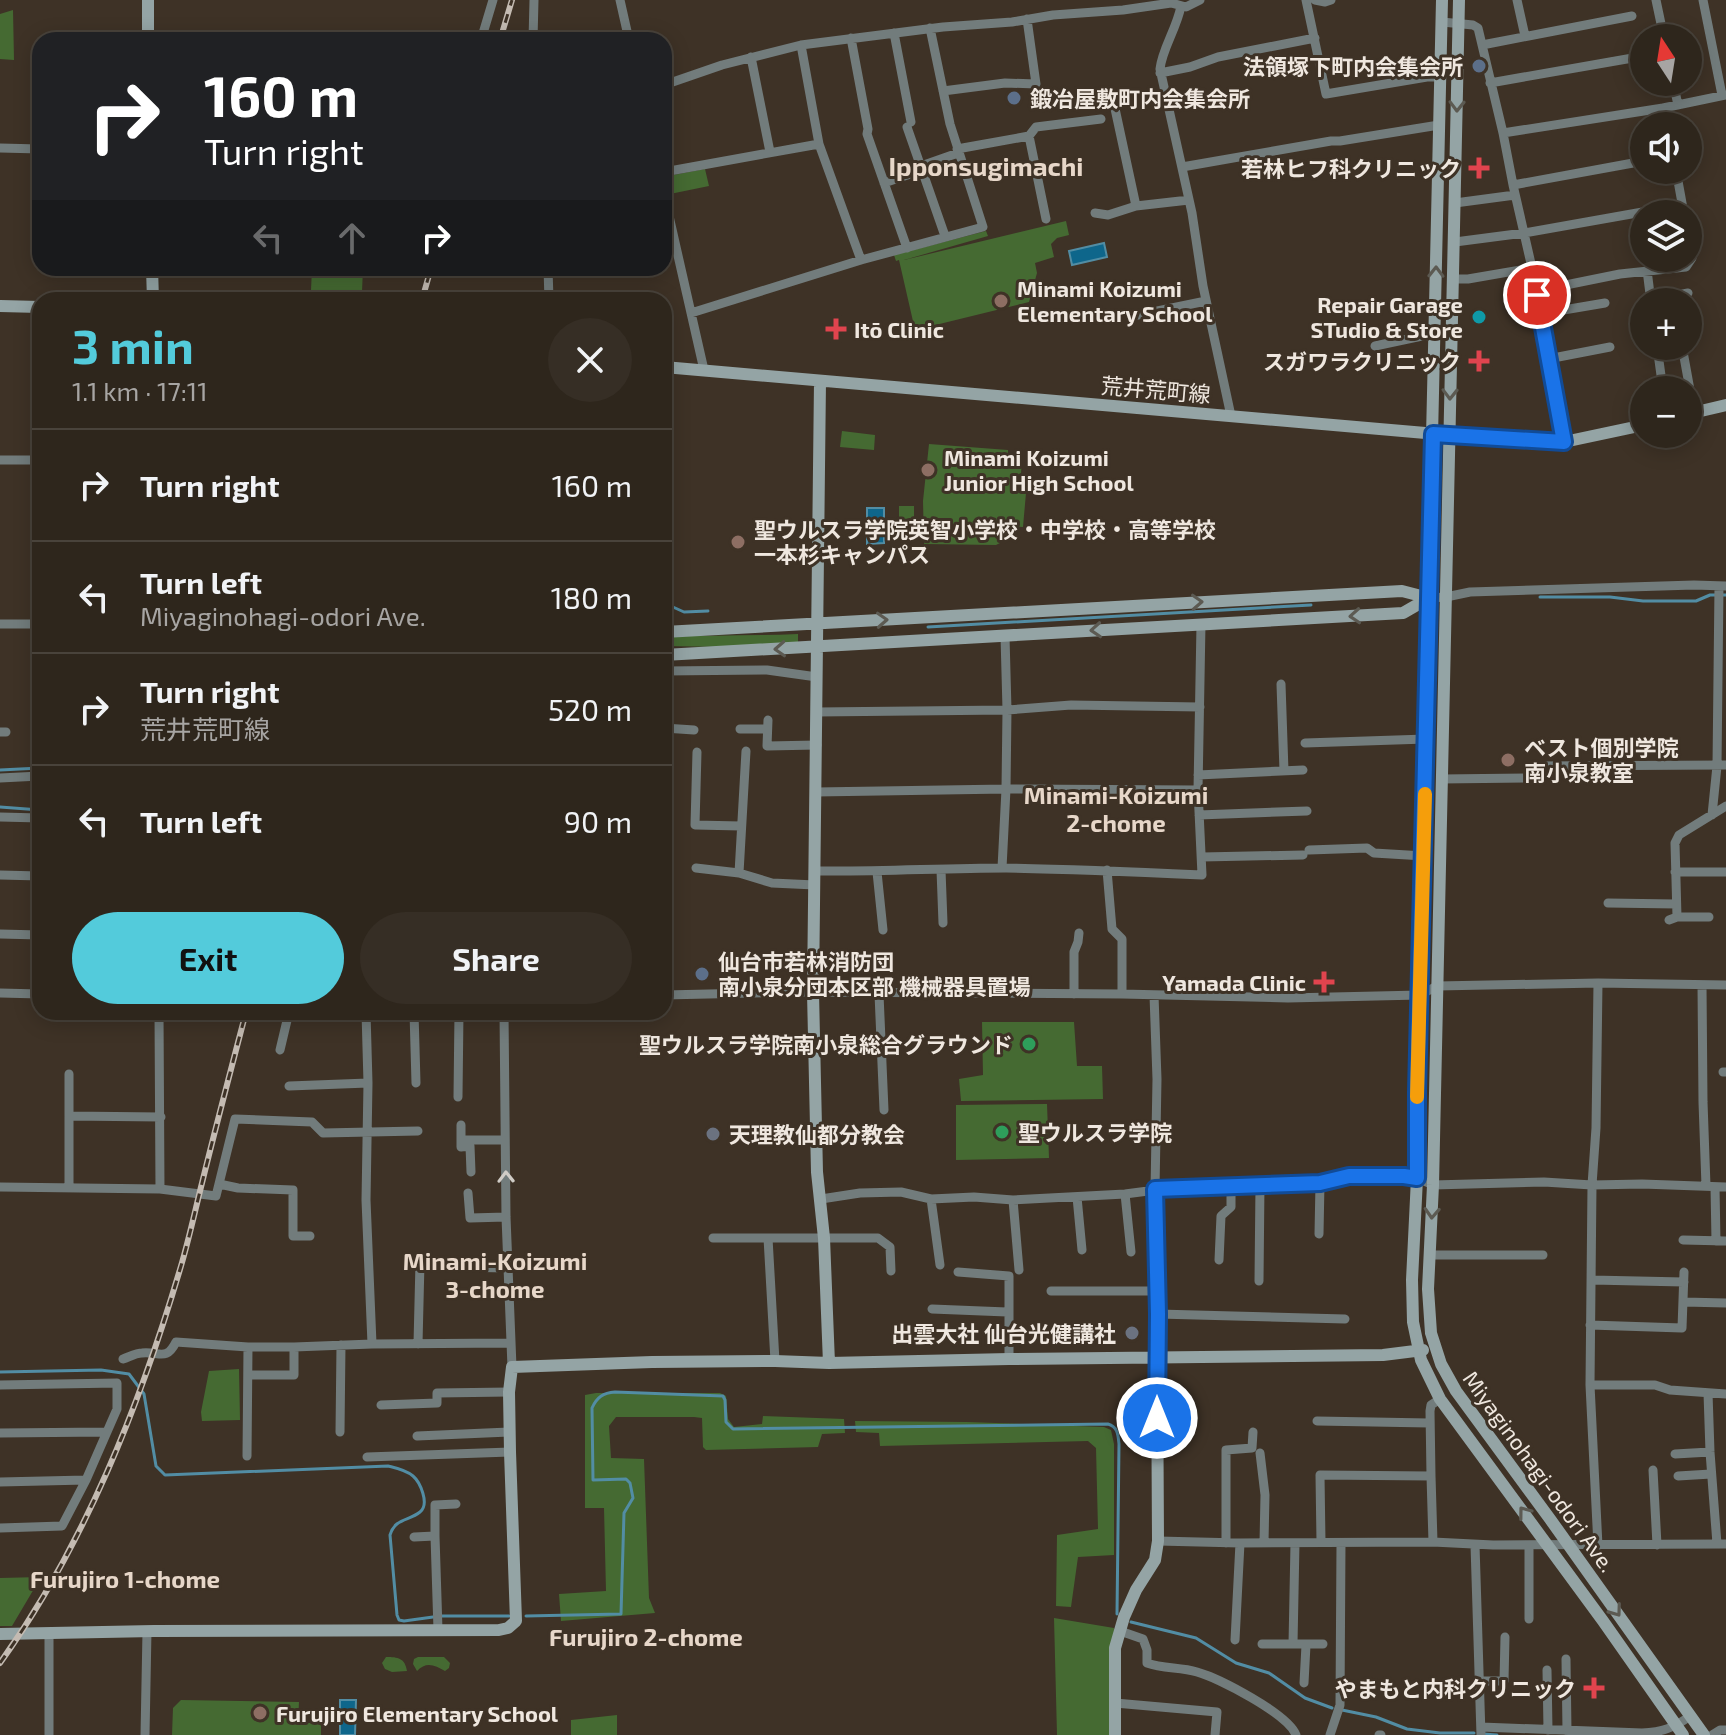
<!DOCTYPE html>
<html lang="en">
<head>
<meta charset="utf-8">
<style>
  body { margin:0; font-family:"Exo 2","Noto Sans JP",sans-serif; background:#362e25; color:#f1f3f6; height:100vh; display:flex; flex-direction:column; font-size:30px; white-space:nowrap }
  * { box-sizing:border-box; margin:0 }
  p { font-size:26px; color:#a7a5a3 }
  .icon { flex:none; width:44px; height:44px; fill:none; stroke:currentColor; stroke-width:2; stroke-linecap:round; stroke-linejoin:round }
  .map { position:relative; flex:1; overflow:hidden }
  .drawer { position:absolute; left:32px; top:292px; width:640px; height:728px; display:flex; flex-direction:column; background:#2e261c; border-radius:24px; box-shadow:0 4px 20px #0003,0 0 0 2px #49433b }
  .drawer>* { flex:none }
  .guide { position:absolute; left:32px; top:32px; width:640px; height:244px; border-radius:24px; box-shadow:0 4px 20px #0003,0 0 0 2px #49433b; background:#202124; color:#fff; overflow:hidden }
  .needle { width:52px; rotate:348deg }
  .controls { position:absolute; left:1630px; top:24px; display:grid; gap:16px }
  .controls a { display:grid; place-items:center; width:72px; height:72px; border-radius:50%; background:#2e261c; box-shadow:0 4px 20px #0003,0 0 0 2px #49433b; font-size:40px }
  .pin { position:absolute; display:grid; place-items:center; width:68px; height:68px; color:#fff; margin:-34px; border:4px solid #fff; border-radius:50%; box-shadow:0 2px 8px #0007 }
  .me { position:absolute; width:88px; margin:-44px; rotate:0deg; stroke-linejoin:round; filter:drop-shadow(0 0 6px #0008) }
  .turn { display:flex; align-items:center; gap:28px; height:168px; padding:0 40px; font-size:36px }
  .turn .icon { width:104px; height:104px; stroke-width:2.5 }
  .turn b { display:block; font-size:56px; line-height:68px }
  .lanes { display:flex; align-items:center; height:76px; padding:0 40px; background:#0003; justify-content:center; gap:40px; direction:ltr }
  .lanes .off { opacity:.35 }
  .round { display:grid; place-items:center; flex:none; width:84px; height:84px; border-radius:42px; background:#362e25 }
  .head { display:flex; align-items:center; justify-content:space-between; height:136px; padding:0 40px }
  h1 { font-size:48px; font-weight:700; line-height:60px; color:#53cbdb }
  .primary-button { display:flex; gap:16px; margin-top:auto; padding:16px 40px }
  .primary-button a { flex:1; height:92px; border-radius:48px; background:#53cbdb; color:#111; font-size:32px; font-weight:700; line-height:92px; text-align:center }
  .primary-button a+a { background:#362e25; color:#f1f3f6 }
  ul { padding:0; list-style:none }
  li { display:flex; align-items:center; gap:24px; height:112px; padding:0 40px; border-top:2px solid #49433b }
  li div { flex:1 }
  li b { display:block; font-size:30px }
  li em { font-style:normal }
  .map>svg:first-child { display:block }
</style>
</head>
<body>
<div class="map">
<svg width="1726" height="1735" viewBox="0 0 1726 1735">
  <rect width="100%" height="100%" fill="#3e3226"/>
  <!-- green -->
  <path fill="#456a32" d="M13,10l1,50 -14,-1v-45z
    M705,169l4,17 -39,8 -2,-18z
    M1066,221l3,14 -12,3 -6,6 3,13 -19,6 2,10 -8,29 -114,28 -16,-70 -3,1 -2,-6 92,-24 2,5 -84,24z
    M312,268h51l-1,24 -51,-2z
    M842,431l33,4 -1,15 -34,-3z
    M929,444l79,6v6l14,1 -2,34 6,2 -3,34 -18,-1 -1,15 -8,4 -72,-1 -1,-43z
    M899,506h15v33l-15,1z
    M798,634v9l-73,4 -61,-1v-9c45,-2 89,-1 134,-3z
    M982,1022h92l3,44h25l1,33 -142,2 -2,-22 24,-4z
    M1047,1104l2,54 -93,2v-55z
    M239,1369l1,51 -38,1 -1,-9 8,-41z
    M596,1393h124l6,3 2,23 6,8 28,-3 1,-8 81,3 1,14 -23,1 -4,13 -112,3 -3,-3 -1,-29 -8,-1h-78l-7,9 2,32 33,1 5,139 6,15 -94,8 -2,-27 47,-3 -2,-83h-19v-113z
    M855,1421l112,1 137,5 7,3 3,14v111l-36,2 -7,50 -15,-1 1,-71 41,-6 -2,-81 -8,-7 -208,5 -1,-13 -23,-1z
    M41,1577l-29,49h-12v-48z
    M1054,1618l60,10 -3,107h-54z
    M386,1657c12,0 19,1 21,14l-15,1 -7,-3 -3,-6z
    M418,1657h26l6,6 -1,5 -4,3c-10,-6 -19,-10 -28,0l-4,-7 1,-5z
    M181,1700l118,2 -1,21h23v12h-149l1,-27z
    M617,1715v20h-46v-15z"/>
  <!-- water -->
  <path fill="#0e668b" stroke="#528da4" stroke-width="2" d="M1104,243l3,14 -35,8 -3,-14z
    M867,508h17v35l-17,1z
    M340,1700h16l-1,35h-15z"/>
  <g fill="none" stroke-linecap="round" stroke-linejoin="round">
    <!-- stream -->
    <path stroke="#528da4" stroke-width="3" d="M1540,597h70l33,4h53l14,-6h16
      M664,603l20,9 24,-1
      M928,627l383,-22
      M0,770l40,-2
      M0,807l40,3
      M0,1372l101,-2 28,4 15,20 12,72 9,9 223,-9c8,2 18,4 25,10 7,6 17,28 7,36 -11,9 -25,6 -30,23l7,80 2,5 5,1 29,-4
      M441,1616h68
      M526,1616l95,-2 3,-101 9,-15 -3,-15 -4,-4 -33,1 -1,-72c5,-11 11,-15 23,-16l108,4 2,4 1,22 7,7 375,-5c10,3 10,11 11,20l-2,170
      M1131,1622l65,16 40,25 33,10 36,25 27,10
      M1342,1710l34,7 31,12 33,4h34
      M1483,1734l14,1"/>
    <!-- street -->
    <path stroke="#727c7c" stroke-width="9" d="M620,0l9,40
      M1306,0l20,94 101,-17h13
      M1315,0l10,2 6,-2
      M1517,0l8,36
      M1656,0l8,38
      M1703,0l19,95
      M1181,6c-4,22 -19,43 -21,63l32,144 11,73 28,130
      M1442,22l31,3 5,3 25,105 10,52 19,83 32,174
      M894,33l17,89
      M851,38l17,91 -1,5 40,114
      M481,40l12,-40
      M533,40l1,-40
      M801,45l18,99 42,116
      M1482,45l150,-29
      M751,57l19,95
      M1160,73l30,-6 28,-10 97,-19
      M1673,82l5,23
      M1490,83l154,-27
      M664,85l58,-20 79,-20 142,-18 69,-5 41,-7 70,-5 48,-7 15,4 14,-7
      M943,91l62,-8 31,1 -9,-65
      M1114,104l22,102
      M1663,108l4,18
      M907,127l38,109
      M1503,133l160,-25 63,-13
      M1029,136l17,83
      M0,148l40,1
      M957,149l72,-13 7,-9 65,-8
      M921,166l37,-13
      M1182,167l149,-26h9l99,-16
      M1676,170l8,44
      M664,172l155,-28
      M884,183l38,-13
      M1513,185l131,-24
      M664,194l40,176
      M1455,203l60,-8
      M1095,213l13,2 28,-9 53,-6
      M1455,242l69,-9 158,-28
      M548,268l1,32
      M1647,270l4,32
      M1453,279h15l64,-11
      M1536,291l84,-17 66,-7 6,-9 -4,-23
      M1674,302l-1,-6 15,-3
      M691,313l170,-53 122,-33 -33,-103 -20,-96
      M1540,314l65,-11
      M1133,316l73,-15
      M1375,346l47,-10h12
      M1657,346l6,44
      M1682,346l12,66
      M1548,359l62,-12
      M0,460h40
      M1429,598l17,-1 24,-5 224,-7 32,1
      M0,624h40
      M664,671l103,-1 50,7
      M1281,684l3,87
      M817,712l190,-2 64,-5 129,2
      M768,720l-1,26 50,-1
      M664,728l30,2
      M740,729h27
      M0,732h6
      M1305,743l121,-4
      M697,752l-2,73 46,1
      M1198,775l105,-5
      M0,778l40,-2
      M1441,779l91,-1 1,-12 193,-1
      M816,792l190,-3 1,-79 -2,-74
      M1199,815l108,-4
      M1712,815l5,-49 2,-180
      M0,817l40,1
      M1309,850l58,-2 7,5 50,3
      M1202,857l101,-2
      M696,868l43,5 33,10 43,2
      M1002,868l4,-79 192,1
      M941,870l2,53
      M1107,870l5,59 10,10v55
      M815,871c64,1 127,-3 191,-3 65,1 131,4 196,7l-4,-85 3,-166
      M877,872l6,58
      M1675,872h51
      M739,873l7,-122
      M0,875l40,1
      M1608,903l68,1
      M1677,917h32
      M1669,920l8,-3 -2,-74 4,-8 47,-29
      M0,934l40,1
      M1598,983l-2,145 -4,57 -2,200 8,161
      M1702,985l1,117 3,84
      M0,993l40,1
      M879,994l5,116
      M1074,994v-42l4,-10 1,-9
      M664,995l139,-3 319,2 166,4 132,-3 17,-9 161,-3 128,2
      M1154,995l3,84 -2,110 2,168
      M159,1012l1,177
      M366,1012l2,71 -2,117 6,144
      M414,1012l2,71
      M504,1012l2,205 6,150
      M280,1050l9,-38
      M1723,1072h3
      M69,1074v114
      M289,1086l79,-3
      M458,1097l1,-85
      M69,1116l92,1
      M461,1125v22l9,-1 1,26
      M461,1140h44
      M219,1184l19,4 55,2v46h17
      M0,1187l160,2 56,7 19,-77 77,3 11,11 95,-2
      M1715,1187l1,54
      M468,1193l2,25 36,-1
      M1125,1194l6,58
      M1077,1197l5,53
      M821,1199l39,-6 41,-1 30,7 43,-2 39,3 112,-6 54,-7 141,-4 29,-7h55l13,2 16,7 111,-3 48,3 50,-1 84,3
      M931,1199l9,66
      M1013,1200l6,70
      M1319,1234l1,-51
      M713,1238h165l12,9 1,24
      M768,1238l7,123
      M1683,1240l43,1
      M1429,1255h114
      M1219,1260l2,-44 10,-9v-21
      M453,1267l55,1
      M958,1272l51,4v83
      M1592,1280l92,2
      M1259,1281l1,-97
      M1051,1291h106
      M1684,1302l42,1
      M932,1309l75,3
      M1158,1314l187,5
      M1590,1325l92,3 2,-56
      M418,1344l2,-82
      M123,1359c6,-2 13,-6 19,-6 17,-2 24,9 34,-11l72,5h46l78,-3 138,-1
      M248,1375h46v-28
      M0,1385l117,-2v26l-31,71 -24,46 -62,2
      M1590,1385h65l15,5 56,4
      M1708,1393l2,59 7,92
      M381,1405l56,-2v-10l72,-1
      M1317,1421l112,2
      M340,1432l1,-87
      M0,1433l106,-1
      M417,1436l92,-4
      M1260,1453l5,42 -1,48
      M1675,1454l35,-2
      M247,1456l1,-109
      M367,1457l143,-5
      M1653,1470l4,75
      M1431,1476l-1,-65 1,-6 9,-6
      M1678,1476l33,-2
      M0,1482l86,-2
      M435,1536v-31l21,-1
      M414,1537l21,-1 3,94
      M1158,1541l82,2 193,-1 60,3 233,-1
      M1321,1542l-1,-67 111,1 2,66
      M1226,1543v-93l26,-2 1,-16
      M1475,1545l6,190
      M1529,1545v74
      M1120,1631l23,8 4,11v13c16,6 33,4 50,9 22,6 91,42 99,63
      M49,1633v102
      M1235,1640l5,-97
      M1262,1644h61
      M1293,1644l2,-101
      M1566,1659l1,72
      M1547,1670l1,60
      M1480,1681h24l1,-44
      M1304,1683l2,-38
      M1115,1703l102,9 -2,23
      M1481,1727l161,6c20,-1 32,-5 48,-17
      M145,1735l2,-104
      M1330,1735l10,-30 1,-162
      M1379,1735h2
      M1712,1735l8,-5h6"/>
    <!-- secondary -->
    <path stroke="#94a4a5" stroke-width="12" d="M148,0v40
      M1442,0l-25,1092v86l-5,102 1,42 8,38 19,39 163,222 80,114
      M1459,0l-26,1185 -5,104 3,44 10,31 15,27 94,128 154,216
      M152,268l1,32
      M0,306l40,1
      M664,367l842,73 58,2 80,-17
      M820,381l-7,611 4,180 7,66 5,125
      M1688,414l38,-9
      M664,632l738,-41 27,7
      M664,655l739,-42 26,-15
      M0,1634l154,-3 345,-1 9,-2 8,-7 -6,-169 -1,-60 3,-25 140,-5 123,-1 54,2 180,-4 374,-4 40,-5
      M1115,1735v-87l9,-31 12,-27 19,-30 3,-19 -1,-184"/>
    <!-- rail casing -->
    <g stroke="#c4bbb2" stroke-width="6">
      <path id="rail" d="M500,40l12,-40
        M422,300l9,-32
        M0,1663c85,-119 140,-258 181,-397 8,-27 14,-55 21,-83 14,-57 29,-114 44,-171"/>
    </g>
    <!-- rail -->
    <use href="#rail" stroke="#3e3226" stroke-width="3" stroke-dasharray="9" stroke-linecap="butt"/>
  </g>
  <!-- one-way arrows -->
  <defs><path id="oneway-chevron" d="M-2-3.5L2.5 0L-2 3.5" fill="none" stroke-width="1.6" stroke-linecap="round" stroke-linejoin="round" transform="scale(2)"/></defs>
  <g stroke="#5c5a52">
    <use href="#oneway-chevron" transform="translate(1457 106) rotate(91)"/>
    <use href="#oneway-chevron" transform="translate(1436 272) rotate(-89)"/>
    <use href="#oneway-chevron" transform="translate(1450 394) rotate(91)"/>
    <use href="#oneway-chevron" transform="translate(1197 602) rotate(-3)"/>
    <use href="#oneway-chevron" transform="translate(1355 616) rotate(176)"/>
    <use href="#oneway-chevron" transform="translate(882 620) rotate(-3)"/>
    <use href="#oneway-chevron" transform="translate(1096 630) rotate(176)"/>
    <use href="#oneway-chevron" transform="translate(780 649) rotate(177)"/>
    <use href="#oneway-chevron" transform="translate(1432 1213) rotate(93)"/>
    <use href="#oneway-chevron" transform="translate(1524 1512) rotate(-127)"/>
    <use href="#oneway-chevron" transform="translate(1616 1611) rotate(54)"/>
  </g>
  <use stroke="#d0ccc6" href="#oneway-chevron" transform="translate(506 1177) rotate(-91)"/>
  <g fill="none" stroke-linecap="round" stroke-linejoin="round">
    <!-- route casing -->
    <g stroke="#114b97" stroke-width="20">
      <path id="route" d="M1157,1418l1,-104 -3,-125 165,-6 29,-7h55l13,2v-86l16,-658 131,8 -27,-147"/>
    </g>
    <!-- route -->
    <use href="#route" stroke="#1a73e8" stroke-width="14"/>
    <!-- slow -->
    <path stroke="#f59e0b" stroke-width="14" d="M1417,1097l8,-303"/>
  </g>
  <!-- markers -->
  <g fill="#5c6f8a" stroke="#3e3226" stroke-width="3">
    <circle cx="1479" cy="66" r="8"/>
    <circle cx="1014" cy="98" r="8"/>
    <circle cx="702" cy="974" r="8"/>
  </g>
  <g fill="#e0444e" stroke="#3e3226" stroke-width="3">
    <path d="M1475 156h8v8h8v8h-8v8h-8v-8h-8v-8h8z"/>
    <path d="M832 317h8v8h8v8h-8v8h-8v-8h-8v-8h8z"/>
    <path d="M1475 349h8v8h8v8h-8v8h-8v-8h-8v-8h8z"/>
    <path d="M1320 970h8v8h8v8h-8v8h-8v-8h-8v-8h8z"/>
    <path d="M1590 1676h8v8h8v8h-8v8h-8v-8h-8v-8h8z"/>
  </g>
  <g fill="#8d6e63" stroke="#3e3226" stroke-width="3">
    <circle cx="1001" cy="301" r="8"/>
    <circle cx="928" cy="470" r="8"/>
    <circle cx="738" cy="542" r="8"/>
    <circle cx="1508" cy="760" r="8"/>
    <circle cx="260" cy="1713" r="8"/>
  </g>
  <circle fill="#0f9aa8" stroke="#3e3226" stroke-width="3" cx="1479" cy="317" r="8"/>
  <g fill="#2e9e5b" stroke="#3e3226" stroke-width="3">
    <circle cx="1029" cy="1044" r="8"/>
    <circle cx="1002" cy="1132" r="8"/>
  </g>
  <g fill="#6b7280" stroke="#3e3226" stroke-width="3">
    <circle cx="713" cy="1134" r="8"/>
    <circle cx="1132" cy="1333" r="8"/>
  </g>
  <g text-anchor="middle" dominant-baseline="central" stroke-width="6" stroke-linejoin="round" paint-order="stroke">
    <!-- poi labels -->
    <g font-size="22" font-weight="bold" fill="#efe7df" stroke="#3e3226" text-anchor="start">
      <text x="1463" y="66" text-anchor="end">法領塚下町内会集会所</text>
      <text x="1030" y="98">鍛冶屋敷町内会集会所</text>
      <text x="1461" y="168" text-anchor="end">若林ヒフ科クリニック</text>
      <text x="1017" y="288">Minami Koizumi<tspan x="1017" dy="25">Elementary School</tspan></text>
      <text x="1463" y="304" text-anchor="end">Repair Garage<tspan x="1463" dy="25">STudio &amp; Store</tspan></text>
      <text x="854" y="329">Itō Clinic</text>
      <text x="1461" y="361" text-anchor="end">スガワラクリニック</text>
      <text x="944" y="457">Minami Koizumi<tspan x="944" dy="25">Junior High School</tspan></text>
      <text x="754" y="529">聖ウルスラ学院英智小学校・中学校・高等学校<tspan x="754" dy="25">一本杉キャンパス</tspan></text>
      <text x="1524" y="747">ベスト個別学院<tspan x="1524" dy="25">南小泉教室</tspan></text>
      <text x="718" y="961">仙台市若林消防団<tspan x="718" dy="25">南小泉分団本区部 機械器具置場</tspan></text>
      <text x="1306" y="982" text-anchor="end">Yamada Clinic</text>
      <text x="1013" y="1044" text-anchor="end">聖ウルスラ学院南小泉総合グラウンド</text>
      <text x="1018" y="1132">聖ウルスラ学院</text>
      <text x="729" y="1134">天理教仙都分教会</text>
      <text x="1116" y="1333" text-anchor="end">出雲大社 仙台光健講社</text>
      <text x="1576" y="1688" text-anchor="end">やまもと内科クリニック</text>
      <text x="276" y="1713">Furujiro Elementary School</text>
    </g>
    <!-- street labels -->
    <g font-size="22" fill="#efe7df" stroke="#3e3226">
      <text transform="translate(1156 389) rotate(5)">荒井荒町線</text>
      <text transform="translate(1540 1471) rotate(54)">Miyaginohagi-odori Ave.</text>
    </g>
    <!-- neighbourhood labels -->
    <g font-size="24" font-weight="bold" fill="#e7d7c9" stroke="#3e3226">
      <text x="1116" y="794">Minami-Koizumi<tspan x="1116" dy="28">2-chome</tspan></text>
      <text x="495" y="1260">Minami-Koizumi<tspan x="495" dy="28">3-chome</tspan></text>
      <text x="125" y="1578">Furujiro 1-chome</text>
      <text x="646" y="1636">Furujiro 2-chome</text>
    </g>
    <!-- quarter labels -->
    <g font-size="26" font-weight="bold" fill="#e7d7c9" stroke="#3e3226">
      <text x="986" y="165">Ipponsugimachi</text>
    </g>
  </g>
</svg>
<div class="controls">
<a><svg class="needle" viewBox="-14 -14 28 28"><path d="M0-13l5 13h-10z" fill="#e53935"/><path d="M0 13l5-13h-10z" fill="#a7a5a3"/></svg></a>
<a><svg class="icon" aria-label="sound" viewBox="0 0 24 24"><path d="M4 9h4l5-4v14l-5-4H4zM17 9q2 3 0 6"/></svg></a>
<a><svg class="icon" aria-label="layers" viewBox="0 0 24 24"><path d="M12 4l9 5-9 5-9-5zM3 14l9 5 9-5"/></svg></a>
<a>+</a>
<a>−</a>
</div>
<div class="pin" style="left:1537px;top:295px;background:#d93025"><svg class="icon" aria-label="arrive" viewBox="0 0 24 24"><path d="M6 21V4h12l-3 4 3 4H6"/></svg></div>
<svg class="me" style="left:1157px;top:1418px" viewBox="-20 -20 40 40"><circle r="17" fill="#1a73e8" stroke="#fff" stroke-width="3"/><path d="M0-11L8 9 0 5-8 9z" fill="#fff"/></svg>
<div class="guide">
<div class="turn"><svg class="icon" aria-label="right" viewBox="0 0 24 24"><path d="M7 20v-9h11M14 6l5 5-5 5"/></svg><div><b>160 m</b>Turn right</div></div>
<div class="lanes"><svg class="icon off" aria-label="left" viewBox="0 0 24 24"><path d="M17 20v-9H6M10 6l-5 5 5 5"/></svg><svg class="icon off" aria-label="ahead" viewBox="0 0 24 24"><path d="M12 20V5M6 11l6-6 6 6"/></svg><svg class="icon" aria-label="right" viewBox="0 0 24 24"><path d="M7 20v-9h11M14 6l5 5-5 5"/></svg></div>
</div>
<section class="drawer">
<div class="head"><div><h1>3 min</h1><p>1.1 km · 17:11</p></div><a class="round"><svg class="icon" aria-label="close" viewBox="0 0 24 24"><path d="M6 6l12 12M18 6L6 18"/></svg></a></div>
<ul>
<li><svg class="icon" aria-label="right" viewBox="0 0 24 24"><path d="M7 20v-9h11M14 6l5 5-5 5"/></svg><div><b>Turn right</b></div><em>160 m</em></li>
<li><svg class="icon" aria-label="left" viewBox="0 0 24 24"><path d="M17 20v-9H6M10 6l-5 5 5 5"/></svg><div><b>Turn left</b><p>Miyaginohagi-odori Ave.</p></div><em>180 m</em></li>
<li><svg class="icon" aria-label="right" viewBox="0 0 24 24"><path d="M7 20v-9h11M14 6l5 5-5 5"/></svg><div><b>Turn right</b><p>荒井荒町線</p></div><em>520 m</em></li>
<li><svg class="icon" aria-label="left" viewBox="0 0 24 24"><path d="M17 20v-9H6M10 6l-5 5 5 5"/></svg><div><b>Turn left</b></div><em>90 m</em></li>
</ul>
<div class="primary-button"><a>Exit</a><a>Share</a></div>
</section>
</div>
</body>
</html>
